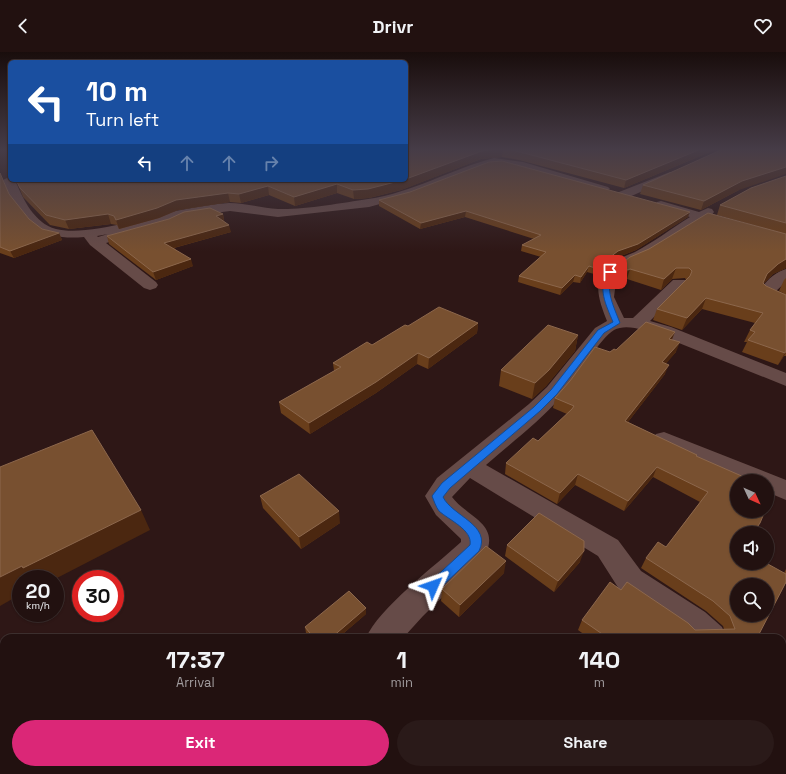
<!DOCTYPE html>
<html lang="en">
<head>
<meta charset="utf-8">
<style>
  body { margin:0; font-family:"Space Grotesk",sans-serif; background:#2a1a19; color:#f1f3f6; height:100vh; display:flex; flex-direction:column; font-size:15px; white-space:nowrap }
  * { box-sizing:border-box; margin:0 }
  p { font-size:13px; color:#a29d9f }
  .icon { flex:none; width:22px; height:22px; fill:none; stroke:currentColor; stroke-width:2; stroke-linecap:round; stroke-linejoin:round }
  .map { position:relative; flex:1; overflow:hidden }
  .details { position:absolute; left:0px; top:582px; width:786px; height:140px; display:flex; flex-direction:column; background:#221110; border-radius:12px 12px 0 0; box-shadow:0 1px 3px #0004,0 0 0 1px #3f3130 }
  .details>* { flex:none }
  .top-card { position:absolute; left:8px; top:8px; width:400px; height:122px; border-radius:6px; box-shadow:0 1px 3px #0004,0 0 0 1px #3f3130; background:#1a4fa0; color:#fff; overflow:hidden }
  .needle { width:26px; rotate:134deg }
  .buttons { position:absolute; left:730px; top:422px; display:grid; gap:8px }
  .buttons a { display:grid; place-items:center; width:44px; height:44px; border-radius:50%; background:#221110; box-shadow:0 1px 3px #0004,0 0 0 1px #3f3130; font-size:20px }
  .speed { position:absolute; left:12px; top:518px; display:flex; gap:8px; font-size:20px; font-weight:700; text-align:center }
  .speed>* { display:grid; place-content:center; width:52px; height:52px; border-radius:50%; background:#221110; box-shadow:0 1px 3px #0004,0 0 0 1px #3f3130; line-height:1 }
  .speed small { font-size:10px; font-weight:400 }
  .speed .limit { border:6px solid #d22; background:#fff; color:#111 }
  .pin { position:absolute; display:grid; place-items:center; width:34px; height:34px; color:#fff; margin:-17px; border-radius:8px; box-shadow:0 2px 6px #0006 }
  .me { position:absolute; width:44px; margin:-22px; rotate:47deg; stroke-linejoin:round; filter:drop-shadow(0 0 3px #0008) }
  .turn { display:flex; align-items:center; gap:14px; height:84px; padding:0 12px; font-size:18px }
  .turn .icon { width:52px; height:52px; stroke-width:2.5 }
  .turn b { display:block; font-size:28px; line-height:34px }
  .lanes { display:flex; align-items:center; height:38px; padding:0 12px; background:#0003; justify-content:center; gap:20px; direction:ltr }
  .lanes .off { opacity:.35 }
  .eta { display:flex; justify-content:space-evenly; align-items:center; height:68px; text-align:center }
  .eta b { font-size:24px; font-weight:700; line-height:28px }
  .button { display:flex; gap:8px; margin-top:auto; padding:8px 12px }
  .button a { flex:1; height:46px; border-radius:24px; background:#db2777; color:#fff; font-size:16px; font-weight:700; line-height:46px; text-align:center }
  .button a+a { background:#2a1a19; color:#f1f3f6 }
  header { display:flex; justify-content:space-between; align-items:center; height:52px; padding:0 12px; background:#221110; font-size:18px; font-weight:700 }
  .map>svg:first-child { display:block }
</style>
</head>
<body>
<header><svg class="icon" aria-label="back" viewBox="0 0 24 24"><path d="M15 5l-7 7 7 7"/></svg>Drivr<svg class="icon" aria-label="heart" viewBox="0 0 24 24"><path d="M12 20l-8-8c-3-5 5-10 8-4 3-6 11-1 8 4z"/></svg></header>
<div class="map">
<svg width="786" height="722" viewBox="0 0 786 722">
  <rect width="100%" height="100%" fill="#2e1716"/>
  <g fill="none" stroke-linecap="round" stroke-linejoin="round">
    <!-- street -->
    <path fill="#664b48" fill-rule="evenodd" d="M494,106l29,4 85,25 2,2 -6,3c-36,-8 -87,-34 -122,-25l-73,29 -40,11 -91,10 -48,-6 -47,6 -43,10 3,3 -2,3 -35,10 50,39 2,3 -2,3 -6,2 -6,-2 -54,-43 -6,-8c-34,3 -55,-6 -73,-36 -3,-7 -5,-14 -8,-21l6,-3 1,3h5c8,19 19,43 41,49 31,8 93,-13 125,-19 16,-3 33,-6 48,-7 16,0 33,5 49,6 24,1 64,-6 90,-10 44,-6 83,-30 126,-41zM108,182l-10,3 -1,-1z
      M670,120l4,1 1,2 -1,2 -47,21h-8l-2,-3 2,-3z
      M661,149l38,11 9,-4 4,1 2,3 -2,3 74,21v8l-83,-23 -58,37 -19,8 -9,8 -3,23 10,21h9l40,-38h12l2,3 -2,3 -35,35 21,6 115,46v13l-127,-51c-13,-4 -32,-12 -45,-5 -14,8 -40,52 -53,67 -22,25 -50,46 -75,68l132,75 23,31 64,41 17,15 4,11h-38l-5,-6 -64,-43 -21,-33 -128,-78 -18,19c15,20 49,27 33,58l-62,61 -20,22h-37c12,-29 70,-73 95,-96v-3l-25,-24 -11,-19 12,-18 92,-74 18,-17 48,-59 12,-7c-9,-23 -17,-44 8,-61 6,-3 14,-5 20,-8 19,-10 37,-24 55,-35l-33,-9 -2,-3 2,-3z
      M786,217v13l-10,9 10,5v11l-25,-11 -2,-3c4,-10 16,-21 27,-24z
      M664,380l122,48v20l-19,-8v-11h-28l-83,-35 -4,-6 4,-6z
      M782,634l4,2v37l-4,-2z
      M245,718h41l-1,4h-41z
      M346,718h41l1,4h-41z"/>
  </g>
  <!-- wall -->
  <path fill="#693e1b" d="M406,97h311l-93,39 -105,-28 -17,-3 -21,2 -80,31 -32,8 -15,1 -17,-6 -42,13 -26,-11 -28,8 -11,-1 -52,8 -19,8 -40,11 -2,-4 -6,-1 -42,5 -19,-4 -27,-28 -7,-17z
    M10,114v10l-3,-7 2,-1 -1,-1z
    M0,121l9,21 20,25 13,10 17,4 3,7 -48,18 -14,-5z
    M786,124v92l-13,6 -10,10 3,2 19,8 -6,-3 5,-11 2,-2v78h-2l-6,9 -36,-13 5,-10h-3l6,-12 5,-7 -53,-14 -20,21 -29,-10 4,-11 29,-29 -1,-2 -13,1 -11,11 -34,-11 -2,2 -7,-2 3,-15 139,-37 -43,-12 3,-10z
    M643,133l96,5 -38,20 -61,-16z
    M379,148l309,17 -52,33 -20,8 -9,6 -7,9 -3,-1 -3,2 -7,-2 -7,11 -7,-1 -13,13 -42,-13 1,-6 22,-19 -20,-6 1,-6 12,-6 -69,-22 -45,12 -41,-23z
    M223,162l1,7 7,11 -57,16 19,18 -37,14 -47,-36 -2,-8 62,-17z
    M478,271l-1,10 -49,36 -11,-5 -41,29 -66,41 -29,-21 -2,-11 55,-31 -1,-8 39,-18 36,-19z
    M578,283l-3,16 -29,35 -14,13 -33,-13 2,-16z
    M672,288l4,12 -10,11 -1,11 -37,48 68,34 41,77v30l47,10 2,-4v15h-1l-28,54h-168l-11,-8 4,-10 39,-30 74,40 29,-1 -1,-3 -17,-15 -65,-43 5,-10 20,-11 34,-45 -47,-25 -29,34 -49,-26 -18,19 -52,-30 1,-11 32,-22 29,-27 -14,-6 2,-10 55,-46 6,-2z
    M260,444l80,27 -39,26 -38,-41z
    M507,493l73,17 -26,30 -49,-36z
    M504,521l-45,44 -18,-16 1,-12z
    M366,562l-28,24h-28l-4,-5 -1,-6z
    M786,699v23h-11l1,-4h6v-15z
    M627,718h75l5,4h-82z"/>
  <!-- shaded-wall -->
  <path fill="#4b2710" d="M496,97h7l-1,8 -21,2 -80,31 -32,8 -15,1 -1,-9 50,-10h3v-1l76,-28z
    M701,97h16l-93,39 2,-8z
    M786,115v7l-47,16 -38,20 3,-9 38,-20z
    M337,132v9l-42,13 -1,-9z
    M268,134l1,9 -28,8 -2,-9z
    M228,141l2,9 -52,8 -19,8 -40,11 -3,-9 60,-20z
    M466,159l-1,6 -45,12 1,-6z
    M690,160l-2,5 -52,33 -20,8 -9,6 -7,9 2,-6 7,-9 9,-7z
    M108,162l3,10 -42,5 -4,-9z
    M223,162l1,7 -6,2 -2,-7z
    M229,173l2,7 -65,18 -2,-7z
    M59,181l3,7 -48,18 -4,-7z
    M191,207l2,7 -37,14 -3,-8z
    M786,207v9l-13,6 -11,11 5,-11 11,-10z
    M589,214l-2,6 -7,11 1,-6z
    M599,214l-2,6 -3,2 1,-6z
    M676,216l-4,11 -11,11 3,-11z
    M630,217l-3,10 -2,2 3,-11z
    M575,223l-2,7 -13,13 2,-7z
    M706,246l-4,11 -20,21 5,-12z
    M478,271l-1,10 -49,36 1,-11z
    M675,280l-4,10 -2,-3z
    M578,283l-3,16 -29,35 -14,13 3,-16z
    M680,290l-4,10 -17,20 3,-10z
    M786,299v1l-2,4 -6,9z
    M418,301l-1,11 -41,29 -66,41 -1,-11z
    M669,313l-4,9 -44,57 4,-10z
    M657,415l-4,10 -29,34 4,-10z
    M578,422l-3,11 -18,19 3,-11z
    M141,458l9,20 -95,49h-34v15l-21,12v-29l22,-11z
    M339,459l1,12 -39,26 -2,-12z
    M584,499l-4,11 -26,30 4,-11z
    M506,509l-2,12 -45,44 1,-12z
    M366,556v6l-28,24h-7z
    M0,707l4,13 -2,2h-2z"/>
  <!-- building -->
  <path fill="#785030" stroke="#8c674c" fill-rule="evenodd" d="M406,97h90l-14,2 -76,28z
    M507,97h194l-75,31 -106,-28z
    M723,97h63v18l-44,14 -38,20 -61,-16z
    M502,109l188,51 -52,32 -20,7 -9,7 -7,9 -3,-1 -4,2 -6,-2 -8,11 -6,-2 -13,13 -43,-12 27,-24 -24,-7 19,-10 -75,-24 -45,12 -42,-23 31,-8 79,-30z
    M0,121l9,21 20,25 13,10 17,4 -49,18 -10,-4z
    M786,124v47l-66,-18 31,-17z
    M16,128h387l-35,9 -15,1 -16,-6 -43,13 -26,-11 -29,8 -11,-1 -52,7 -19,8 -41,12 -2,-4 -6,-2 -43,6 -19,-5 -26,-27z
    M210,156l13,6 -7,2 13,9 -65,18 27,16 -38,13 -46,-36 62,-17 15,-7z
    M708,161l78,21v25l-8,5 -11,10 -4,9 3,3 20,9v56l-1,2 -37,-13 7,-8 -5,-2 13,-17 -57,-15 -19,20 -30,-9 33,-33 2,-5 -3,-3h-13l-12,11 -34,-10 -2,1 -7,-2v-4l9,-7 19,-8z
    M439,255l39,16 -49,35 -11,-5 -42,29 -67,41 -30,-21 62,-35 -8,-4 34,-21 5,3 33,-20 3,1z
    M646,270l29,10 -6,7 11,3 -18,20 7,3 -44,56 72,34 -1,1 57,25h-16v30h28l-5,12 -7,10h-16v30h29l20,11v8l-29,56h-149l-26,-18 28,-38 11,8 6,-8 61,41 7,7 40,-1 -5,-13 -17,-15 -67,-43 12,-16 8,5 42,-55 -51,-25 -29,34 -50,-27 -18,19 -54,-30 27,-25 5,3 34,-32 2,-3 -19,-8 15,-17 25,-34 15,5 4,-3 2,1zM737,533h30v30h-30z
    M548,273l30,10 -29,35 -14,13 -34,-13z
    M92,378l49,80 -118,58 -1,-2 -22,11v-110z
    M299,422l40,37 -40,26 -39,-41z
    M767,435l7,3 -7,16z
    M539,461l45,28v10l-26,30 -51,-36z
    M486,494l20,15 -46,44 -18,-16z
    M349,539l17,17 -35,30h-17l-9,-11z
    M786,714v8h-2z
    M456,718h19l4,4h-27z
    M629,718h73l5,4h-80z"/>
  <!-- sky -->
  <linearGradient id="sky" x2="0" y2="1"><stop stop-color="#190d0c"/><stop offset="0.49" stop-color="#463c47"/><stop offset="1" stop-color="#463c47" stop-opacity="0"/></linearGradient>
  <rect width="786" height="199" fill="url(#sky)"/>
  <!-- route -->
  <path fill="#1a73e8" stroke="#114b97" d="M608,219l5,1c-9,17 1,35 7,51l-16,10 -47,61 -17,17 -90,77 -7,9c9,19 49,28 36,54l-41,39 -5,2 -4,-2 -2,-4 2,-3 41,-38c3,-15 -21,-25 -31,-34 -3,-4 -5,-10 -7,-15l10,-13 92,-76 17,-17 47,-60 15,-8c-7,-17 -16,-34 -5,-51z"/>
</svg>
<div class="buttons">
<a><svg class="needle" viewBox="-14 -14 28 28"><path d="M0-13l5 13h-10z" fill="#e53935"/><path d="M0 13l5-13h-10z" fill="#a29d9f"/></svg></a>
<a><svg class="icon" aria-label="sound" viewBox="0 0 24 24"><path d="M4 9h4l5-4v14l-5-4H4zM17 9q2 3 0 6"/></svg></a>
<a><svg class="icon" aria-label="search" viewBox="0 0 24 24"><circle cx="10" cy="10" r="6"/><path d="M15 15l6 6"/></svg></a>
</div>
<div class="speed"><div>20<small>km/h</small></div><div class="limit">30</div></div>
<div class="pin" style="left:610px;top:220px;background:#d93025"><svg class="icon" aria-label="arrive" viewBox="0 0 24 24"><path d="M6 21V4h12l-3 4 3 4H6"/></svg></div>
<svg class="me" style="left:433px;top:534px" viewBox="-20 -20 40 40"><path d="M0-17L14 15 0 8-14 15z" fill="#1a73e8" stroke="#fff" stroke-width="4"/></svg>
<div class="top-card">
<div class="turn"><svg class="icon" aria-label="left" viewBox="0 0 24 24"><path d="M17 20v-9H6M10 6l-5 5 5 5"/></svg><div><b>10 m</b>Turn left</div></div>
<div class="lanes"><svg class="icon" aria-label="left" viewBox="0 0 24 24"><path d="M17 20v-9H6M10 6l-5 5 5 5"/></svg><svg class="icon off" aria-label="ahead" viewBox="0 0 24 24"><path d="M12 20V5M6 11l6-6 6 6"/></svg><svg class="icon off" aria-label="ahead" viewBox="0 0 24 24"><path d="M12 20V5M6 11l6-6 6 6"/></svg><svg class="icon off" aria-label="right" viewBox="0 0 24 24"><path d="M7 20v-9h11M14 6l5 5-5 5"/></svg></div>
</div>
<section class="details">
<div class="eta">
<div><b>17:37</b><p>Arrival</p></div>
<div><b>1</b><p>min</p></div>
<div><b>140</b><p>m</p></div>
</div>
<div class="button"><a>Exit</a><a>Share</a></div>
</section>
</div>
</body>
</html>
